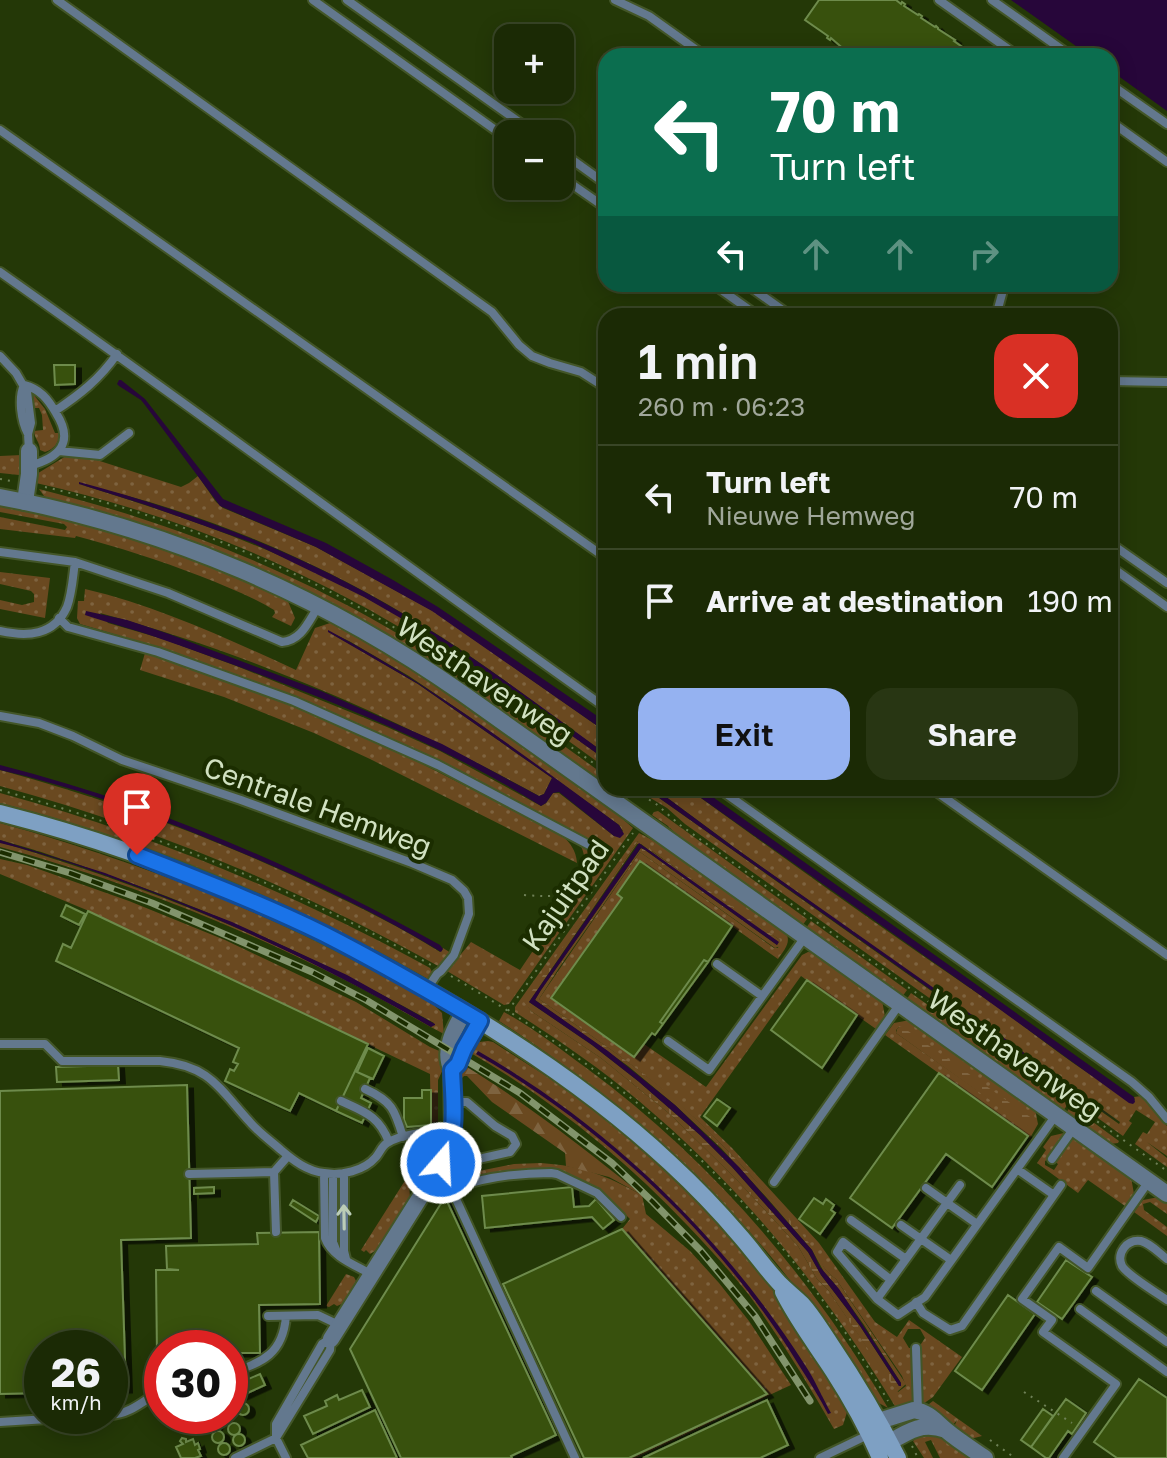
<!DOCTYPE html>
<html lang="en">
<head>
<meta charset="utf-8">
<style>
  body { margin:0; font-family:"Golos Text",sans-serif; background:#283613; color:#f1f3f6; height:100vh; display:flex; flex-direction:column; font-size:30px; white-space:nowrap }
  * { box-sizing:border-box; margin:0 }
  p { font-size:26px; color:#a0a79a }
  .icon { flex:none; width:44px; height:44px; fill:none; stroke:currentColor; stroke-width:2; stroke-linecap:round; stroke-linejoin:round }
  .map { position:relative; flex:1; overflow:hidden }
  .sheet { position:absolute; left:598px; top:308px; width:520px; height:488px; display:flex; flex-direction:column; background:#1b2a05; border-radius:24px; box-shadow:0 4px 20px #0003,0 0 0 2px #394627 }
  .sheet>* { flex:none }
  .hud { position:absolute; left:598px; top:48px; width:520px; height:244px; border-radius:24px; box-shadow:0 4px 20px #0003,0 0 0 2px #394627; background:#0b6e4f; color:#fff; overflow:hidden }
  .tools { position:absolute; left:494px; top:24px; display:grid; gap:16px }
  .tools a { display:grid; place-items:center; width:80px; height:80px; border-radius:16px; background:#1b2a05; box-shadow:0 4px 20px #0003,0 0 0 2px #394627; font-size:40px }
  .speed { position:absolute; left:24px; top:1330px; display:flex; gap:16px; font-size:40px; font-weight:700; text-align:center }
  .speed>* { display:grid; place-content:center; width:104px; height:104px; border-radius:50%; background:#1b2a05; box-shadow:0 4px 20px #0003,0 0 0 2px #394627; line-height:1 }
  .speed small { font-size:20px; font-weight:400 }
  .speed .limit { border:12px solid #d22; background:#fff; color:#111 }
  .pin { position:absolute; display:grid; place-items:center; width:68px; height:68px; color:#fff; margin:-82px -34px; border-radius:50% 50% 50% 0; rotate:-45deg; box-shadow:0 0 8px #0007 }
  .pin .icon { rotate:45deg }
  .me { position:absolute; width:88px; margin:-44px; rotate:19deg; stroke-linejoin:round; filter:drop-shadow(0 0 6px #0008) }
  .turn { display:flex; align-items:center; gap:28px; height:168px; padding:0 40px; font-size:36px }
  .turn .icon { width:104px; height:104px; stroke-width:2.5 }
  .turn b { display:block; font-size:56px; line-height:68px }
  .lanes { display:flex; align-items:center; height:76px; padding:0 40px; background:#0003; justify-content:center; gap:40px; direction:ltr }
  .lanes .off { opacity:.35 }
  .round { display:grid; place-items:center; flex:none; width:84px; height:84px; border-radius:24px; background:#283613 }
  .headline { display:flex; align-items:center; justify-content:space-between; height:136px; padding:0 40px }
  h1 { font-size:48px; font-weight:600; line-height:60px }
  .primary-button { display:flex; gap:16px; margin-top:auto; padding:16px 40px }
  .primary-button a { flex:1; height:92px; border-radius:24px; background:#95b2f1; color:#111; font-size:32px; font-weight:600; line-height:92px; text-align:center }
  .primary-button a+a { background:#283613; color:#f1f3f6 }
  ul { padding:0; list-style:none }
  li { display:flex; align-items:center; gap:24px; height:104px; padding:0 40px; border-top:2px solid #394627 }
  li div { flex:1 }
  li b { display:block; font-size:30px }
  li em { font-style:normal }
  .map>svg:first-child { display:block }
</style>
</head>
<body>
<div class="map">
<svg width="1167" height="1458" viewBox="0 0 1167 1458">
  <defs>
    <pattern id="grass-dots" width="8" height="8" patternUnits="userSpaceOnUse" patternTransform="scale(2)"><rect width="8" height="8" fill="#6a4920"/><path d="M2 2h.1M6 6h.1" fill="none" stroke="#7e633f" stroke-width="1.8" stroke-linecap="round"/></pattern>
    <pattern id="forest-firs" width="22" height="20" patternUnits="userSpaceOnUse" patternTransform="scale(2)"><rect width="22" height="20" fill="#6a4920"/><path d="M5 1l3.5 6h-7zM16 11l3.5 6h-7z" fill="#7e633f"/></pattern>
    <pattern id="wetland-marsh" width="20" height="14" patternUnits="userSpaceOnUse" patternTransform="scale(2)"><rect width="20" height="14" fill="#6a4920"/><path d="M1 5h8M5 5V1M11 12h8M15 12V8" fill="none" stroke="#7e633f"/></pattern>
    <filter id="shadow"><feDropShadow dx="6" dy="3.5" stdDeviation="0" flood-color="#0009"/></filter>
  </defs>
  <rect width="100%" height="100%" fill="#243807"/>
  <!-- grass -->
  <path fill="url(#grass-dots)" fill-rule="evenodd" d="M33,394l12,15 10,24h5c-1,10 -6,16 -15,19l-5,-2c0,-8 -6,-12 -6,-19l9,-1 -1,-15 -3,-7h-5z
    M22,455v15l-3,5 -19,-2v-17z
    M76,455h5l100,32 8,-4 9,-7 18,26 7,6 93,39 117,64 173,121v22c-58,-41 -114,-85 -174,-123 -108,-68 -229,-120 -353,-147 97,30 194,63 284,112 86,46 164,107 243,164v8c-66,-47 -131,-96 -200,-137 -115,-69 -239,-119 -370,-148l-1,-8 31,-19 9,2z
    M39,489c133,34 253,80 371,152 68,40 131,89 196,135v10l-181,-127 -82,-48 -288,-109 -11,-6z
    M0,504c100,19 195,53 287,95l8,19 -4,8 -19,-9 3,-4 -1,-3c-23,-14 -49,-24 -74,-34 -41,-16 -82,-29 -124,-40l-1,2 -75,-9v-12l65,13 2,-3 -3,-3 -64,-12z
    M0,572l50,6 -5,40 -45,-9v-9l22,5 12,-3v-8l-3,-3 -31,-7z
    M85,589c73,17 143,50 211,81l19,-42 18,-6 78,44 192,136 30,26 -124,176 -5,1 -57,-34 24,-29 49,28 41,-61 -9,-6c28,-6 40,-31 29,-57l15,6 3,-7c-78,-40 -154,-82 -233,-118 -93,-41 -189,-75 -286,-103l-3,-6 1,-17h6zM100,613c152,41 301,107 439,183l5,-2 8,-16 -134,-94 -91,-53 22,10 60,35 62,42 148,107 4,6 -9,5 -55,-43h-6l-7,10 -5,3 -101,-55 -53,-24 -148,-60 -76,-28 -55,-16z
    M145,653l91,30 82,32 61,27 181,92c10,8 16,16 17,29l-207,-104 -56,-26 -90,-36 -84,-27z
    M0,770c111,30 218,69 321,119 41,19 81,39 119,63l3,-4 8,5 -11,14c-139,-78 -286,-139 -440,-181z
    M634,788h11l474,336 1,-2 -43,-31 -342,-243 -81,-60h33c97,70 194,140 293,207 52,35 99,78 155,105l-1,-3 7,-1 26,30v30l-20,-14 20,16v9l-32,-23 8,-12 4,2 8,-12 -19,-12 -7,11 3,2 -9,13 -438,-312 -18,-16z
    M0,793c150,41 293,100 430,175l2,4 -4,7c-135,-76 -278,-138 -428,-176z
    M658,811l149,108 -5,7 -120,-86 -14,-14 -16,-11 2,-3z
    M0,823c151,42 299,101 434,182l8,8 2,21c-33,-17 -64,-37 -97,-53 -111,-56 -227,-102 -347,-134v-4h3c150,45 293,104 428,184l3,-4c-106,-59 -208,-107 -323,-147 -37,-13 -73,-26 -111,-36z
    M639,833l30,16 116,82c7,11 0,18 -7,28l-138,-98 -23,32 5,5 -71,100 83,59 10,-13 62,43 96,-132 6,-3 9,1 65,47 3,17 -9,12 -75,-53 -101,141 32,31 87,95 56,79 22,15 12,-17 53,37 -29,40 -10,7 -2,-5 -2,-52 6,-9 -5,-9h-12l-5,9 6,10h4l2,49 -2,7 -17,4c-69,-115 -153,-220 -257,-307 -39,-33 -81,-61 -124,-89v-5zM638,841l106,75 36,24 -2,8h-4l-134,-96 -101,147c45,32 91,62 132,98 56,48 104,104 149,161 3,11 8,15 16,21l66,97 4,10 -8,6 -70,-102 -11,-11 -19,-33 -62,-67 -65,-64 -70,-57 -70,-47 -6,-9z
    M0,859l27,6 102,36 96,39 131,62 74,45 14,6v14l-6,13v41l-7,2 -1,-49 -341,-163 -89,-37z
    M811,921l96,69 -5,7 -96,-69z
    M911,993l157,111 -5,7 -157,-111z
    M504,1012c28,15 55,36 81,55 124,91 225,208 303,341l-11,-6 -9,-9c-30,-44 -58,-89 -91,-129 -82,-100 -171,-174 -278,-243z
    M910,1020l125,89 3,15 -8,14 -145,-103 9,-12zM899,1027l133,92 -4,7 -132,-93v-3z
    M488,1041l5,1c30,20 62,38 91,61 72,55 139,119 193,193 26,36 48,75 71,113l-5,16 -9,4c-26,-46 -54,-91 -85,-134 -19,-24 -40,-47 -61,-69 -64,-68 -137,-127 -219,-174l10,-10z
    M1071,1106l48,35 -1,2 -8,1 -44,-31z
    M1064,1133l2,1 -17,25 -4,2v4l9,5 4,-6 -4,-3 17,-23h4l56,39 3,17 -9,12 -37,-26 -10,13 -41,-30 9,-13 -3,-3 8,-11z
    M432,1138l5,2 -28,44 1,13 -32,52 -8,5 -4,-4 -2,2 -3,-2z
    M541,1163c42,3 64,12 101,32l4,19 44,37 29,32 30,38 42,64 -156,73h-6l138,-65 -145,-164 8,-10c-20,-20 -33,-34 -61,-43l-1,-3 -12,-2 -75,6 -2,-6 35,-7z
    M1159,1197l8,6v11l-17,-12 -7,2 1,6 23,17v9l-33,-24 9,-12z
    M346,1274l8,3 2,4 -12,22 -7,3 -3,-2 -5,3 -3,-1z
    M933,1401l49,35 -12,3 -16,-12 3,-7 -5,6 -27,-19z
    M921,1434c21,0 35,12 52,24h-33l-9,-18 -6,2 8,16h-9l-11,-17z"/>
  <!-- forest -->
  <path fill="url(#forest-firs)" d="M462,1064c64,39 122,84 180,131l-33,-18 -43,-11 -1,-13 -73,-51 -25,-26h-3l-4,4z"/>
  <!-- wetland -->
  <path fill="url(#wetland-marsh)" fill-rule="evenodd" d="M638,841l7,2 8,9 127,88 1,6 -6,2 -135,-96 -81,116 -20,31c45,32 91,62 133,98 55,49 103,103 149,161 2,11 7,15 15,21l70,105 -9,8 -69,-102 -11,-11 -19,-33 -62,-67 -65,-64 -70,-57 -70,-47 -7,-9zM637,844h4l37,28 100,70 -1,3 -132,-95 -4,-2 -100,142 -6,10 93,66 47,39 46,43 46,50 45,52 12,22 10,11 30,42 37,58 -2,3 -39,-60 -39,-51 -13,-23 -76,-85 -32,-32 -62,-54 -46,-36 -63,-43z
    M901,1026l132,93 -3,8 -5,-2 -129,-92 1,-4z"/>
  <!-- water -->
  <path fill="#27063a" d="M1011,0h156v111l-57,-41v-14h-20z
    M119,380h2l24,19 78,100 103,44 67,37 45,27 168,115v10l-174,-121 -116,-64 -96,-41 -75,-101 -4,-5 -22,-14 -2,-2z
    M79,482c112,30 221,70 321,130 72,42 138,93 206,142v6l-176,-125 -66,-38 -111,-54 -107,-38 -67,-21z
    M86,611l41,9 42,14 152,57 121,53 97,52 5,-2 8,-16 -134,-94 -90,-52v-2c104,55 197,126 291,195l5,9 -4,4 -6,-2 -55,-44 -6,1 -7,10 -5,3c-113,-71 -249,-121 -374,-165 -27,-10 -55,-17 -82,-26z
    M0,765c154,39 301,103 440,180l3,4 -2,3c-75,-46 -156,-82 -237,-115 -66,-27 -134,-51 -204,-67z
    M645,788h9l81,60 257,181 129,95z
    M687,788l16,2 431,307 1,5 -2,2 -4,-1 -149,-108z
    M0,840l105,33 127,49 115,53 88,49v1l-4,2c-92,-53 -181,-96 -280,-135 -49,-18 -100,-37 -151,-49z
    M639,843l140,99 -2,3 -132,-95 -4,-2 -100,142 -6,10 73,51 67,54 64,62 73,83 8,17 19,22 62,94v3h-2l-39,-60 -39,-51 -13,-23 -76,-85 -32,-32 -62,-54 -46,-36 -63,-43z
    M478,1051c132,76 245,186 327,314 10,15 17,32 26,48l-3,1c-8,-16 -18,-31 -28,-47 -78,-128 -194,-238 -324,-313z"/>
  <!-- building -->
  <path fill="#375110" stroke="#6e8b4c" stroke-width="2" filter="url(#shadow)" d="M819,0h77l5,4 1,-2 3,2 -1,2 14,9 1,-1 3,2 -1,2 14,9 1,-1 2,2v1l17,11 -1,1 14,10 1,-1 6,6h-120l-8,-6 -1,1 -15,-13 -1,2 -3,-2 1,-2 -23,-16z
    M54,365h21v19l-20,1z
    M640,861l92,65 -24,36 -4,-2 -44,62 3,2 -8,11 -3,-2 -18,24 -83,-59 71,-100 -5,-4z
    M66,905l19,9 -6,11 -18,-9z
    M88,911l280,133 -32,67 -37,-18 -9,18 -65,-30 5,-12 4,2 4,-7 -5,-2 6,-14 -183,-87 7,-17 8,4z
    M704,960l4,2 -45,62 -3,-2z
    M807,980l50,35 -35,53 -51,-38z
    M368,1048l16,8 -11,23 -16,-7z
    M118,1065l1,15 -62,2 -1,-15z
    M355,1071l15,7 -9,20 10,5 -9,20 -26,-12z
    M939,1073l89,63 -36,51 -46,-33 -54,74 -42,-30z
    M187,1085l4,153 -70,2 5,149 -16,1v-42h-68v45l-42,1v-303z
    M422,1090h9v35l-24,2 -3,-7v-22h18z
    M717,1099l13,9 -13,18 -13,-10z
    M214,1187v6l-20,1v-6z
    M572,1187l2,20 15,-1 7,-7 18,21 -11,9 -11,-12 -107,11 -3,-32z
    M445,1197l111,238 -45,21 1,2h-111l-51,-109z
    M814,1198l9,6 3,-5 8,6 -3,5 4,3 -15,21 -21,-15z
    M293,1200l26,16 -3,6 -26,-17z
    M622,1229l145,165 -138,64h-45l-81,-174z
    M319,1232l1,72 -61,1 1,48h-30v-5h-68v7h-5l-1,-85h23l-12,-1 -1,-23 92,-2 -1,-11z
    M1066,1260l26,17 -30,42 -25,-17z
    M1008,1295l27,19 -53,76 -27,-19z
    M260,1374l5,11 -35,16v-14z
    M1139,1379l28,19v60h-50l-23,-16z
    M362,1390l8,17 -57,27 -9,-18 23,-10 -2,-5 12,-6 2,5z
    M1066,1399l20,14 -14,21 -4,-3 -19,27h-3l-15,-11z
    M767,1400l21,45 -26,12 1,1h-120z
    M237 1409a6 6 0 1 1 12 0a6 6 0 1 1-12 0Z
    M1043,1409l10,7 -22,31 -10,-7z
    M375,1410l22,48h-89l-7,-13z
    M205 1423a6 6 0 1 1 12 0a6 6 0 1 1-12 0Z
    M228 1429a6 6 0 1 1 12 0a6 6 0 1 1-12 0Z
    M212 1437a6 6 0 1 1 12 0a6 6 0 1 1-12 0Z
    M233 1440a6 6 0 1 1 12 0a6 6 0 1 1-12 0Z
    M182,1438l4,1v3l7,-3 2,6 3,-2 2,6 -2,1 3,6 -6,2h-14l-5,-11 7,-3 -3,-3z
    M218 1449a6 6 0 1 1 12 0a6 6 0 1 1-12 0Z"/>
  <g fill="none" stroke-linecap="round" stroke-linejoin="round">
    <!-- service casing -->
    <g stroke="#435628" stroke-width="12">
      <path id="service" d="M57,0l435,312 27,33 13,11 18,7 31,9 25,16
        M313,0l195,139
        M347,0l189,134
        M615,0l34,16 56,40
        M939,0l79,56
        M992,0l79,56
        M1110,84l57,40
        M1110,121l57,41
        M0,130l606,428
        M560,151l46,33
        M560,176l46,32
        M0,272c203,143 403,292 606,436
        M713,284l45,32
        M746,284l45,32
        M996,316l6,-22 -2,-10
        M0,356l16,17 11,19 4,31 -3,11 1,17
        M1110,381l57,1
        M24,385c16,4 24,14 32,28 19,30 3,45 -27,53
        M24,385c-6,13 -3,36 4,49
        M55,411c24,-16 45,-32 62,-57
        M59,451l41,4 29,-22
        M1110,543l57,40
        M0,552l75,10 93,31 114,49c20,-2 26,-20 36,-35
        M1110,566l57,41
        M59,618l9,9 90,25 136,49 144,64 155,82
        M0,631c27,6 54,5 67,-24 5,-13 6,-31 8,-45
        M0,716l39,7 34,13 49,24 119,40 171,63 40,17 12,11 4,7 1,16 -15,41 -13,16 -4,3 -10,15
        M718,788l414,294 17,15 18,22
        M931,788l236,167
        M717,964l45,32
        M668,1041l41,29 96,-133
        M0,1044h45l17,17h98c50,5 59,27 89,60 9,11 22,20 32,29 13,11 26,21 43,23 17,3 40,-2 52,-16 4,-5 6,-11 11,-14 18,-11 46,-12 66,-12
        M365,1089c27,12 30,21 38,48
        M341,1101c24,11 38,15 48,41
        M1052,1159l22,-31
        M441,1163l9,8v15l125,272
        M1017,1169l37,26
        M450,1171l15,-9 45,-10 6,-8 -4,-8 -17,-10 -28,-24h-14
        M324,1173l1,65c7,19 30,27 46,36
        M344,1173v78l2,8
        M189,1174l85,-2
        M333,1174v68l4,10
        M774,1182l125,-177
        M926,1188l51,36
        M451,1189c33,-12 66,-16 100,-16l6,1 40,19 24,24
        M851,1220l55,39
        M901,1225l50,35
        M276,1232l-2,-60 14,-16
        M1167,1259c-8,-6 -17,-16 -26,-18 -14,-2 -25,12 -19,25 5,9 35,27 45,34
        M891,1280l-48,-38 -6,10 40,47 21,16 27,-18 131,-182
        M1096,1291l71,51
        M877,1299l83,-114
        M916,1302l7,11 27,17 12,-4 99,-141
        M1080,1309l87,63
        M268,1316l50,-1 21,10
        M916,1348l2,63
        M230,1373c33,-11 53,-19 56,-57
        M110,1415c21,-1 34,-15 52,-25
        M0,1422l95,-6
        M235,1458l41,-20 54,-88 1,-11
        M286,1458l-10,-20v-14l46,-80 8,-5
        M820,1458l50,-24
        M1063,1458l53,-74 -73,-52 9,-12 -30,-21 37,-52 29,21 61,-87"/>
    </g>
    <!-- minor casing -->
    <g stroke="#435628" stroke-width="20">
      <path id="minor" d="M25,502l4,-28v-23
        M452,1070l6,-6 6,-15 16,-28
        M331,1339l117,-186 5,-22 -1,-61c-10,-19 2,-41 12,-58
        M946,1430c-23,-8 -36,0 -56,12l-20,-8 9,-13 35,-11c15,2 22,12 33,21 12,10 25,18 38,27"/>
    </g>
    <!-- tertiary casing -->
    <g stroke="#435628" stroke-width="20">
      <path id="tertiary" d="M0,497c166,31 324,99 462,196l705,501"/>
    </g>
    <!-- secondary casing -->
    <g stroke="#435628" stroke-width="20">
      <path id="secondary" d="M0,813c162,41 318,111 460,196 75,45 146,94 210,154 25,23 49,48 71,74 13,15 25,32 39,47 7,7 15,13 22,20 11,12 19,26 28,39 25,37 48,75 68,115
        M783,1292c14,28 33,53 50,79 18,28 34,56 47,87"/>
    </g>
    <!-- path -->
    <path stroke="#6e8056" stroke-width="2" stroke-dasharray="2 6" stroke-linecap="butt" d="M0,479l11,2
      M45,487c126,29 249,79 360,147 70,42 135,91 201,138
      M628,788l27,15 25,22 487,346
      M0,790c150,42 295,98 431,175
      M524,895c32,2 62,6 57,-40
      M451,976c66,39 131,82 191,131 98,81 183,184 246,294
      M508,1011l125,-178
      M1024,1392l48,31
      M990,1440l25,18
      M912,1446l6,12"/>
    <!-- service -->
    <use href="#service" stroke="#63788e" stroke-width="8"/>
    <!-- minor -->
    <use href="#minor" stroke="#63788e" stroke-width="16"/>
    <!-- tertiary -->
    <use href="#tertiary" stroke="#63788e" stroke-width="16"/>
    <!-- secondary -->
    <use href="#secondary" stroke="#7ea0c3" stroke-width="16"/>
    <!-- rail casing -->
    <g stroke="#82946c" stroke-width="7">
      <path id="rail" d="M0,852l70,21 82,30 160,69 54,28 154,93 92,70 41,39 48,49 54,65 55,85"/>
    </g>
    <!-- rail -->
    <use href="#rail" stroke="#1b2d00" stroke-width="4" stroke-dasharray="12" stroke-linecap="butt"/>
  </g>
  <!-- one-way arrows -->
  <defs><path id="oneway-shaft" d="M-6 0H5M1.5-3L5.5 0L1.5 3" fill="none" stroke-width="1.6" stroke-linecap="round" stroke-linejoin="round" transform="scale(2)"/></defs>
  <use stroke="#bbccb7" href="#oneway-shaft" transform="translate(344 1217) rotate(-91)"/>
  <g fill="none" stroke-linecap="round" stroke-linejoin="round">
    <!-- route casing -->
    <g stroke="#114b97" stroke-width="20">
      <path id="route" d="M137,855c63,25 126,49 187,79 53,27 105,57 156,87l-16,28 -6,15 -6,6c1,32 7,66 -11,93"/>
    </g>
    <!-- route -->
    <use href="#route" stroke="#1a73e8" stroke-width="14"/>
  </g>
  <g text-anchor="middle" dominant-baseline="central" stroke-width="8" stroke-linejoin="round" paint-order="stroke">
    <!-- street labels -->
    <g font-size="28" fill="#d1e1c1" stroke="#1b2d00">
      <text transform="translate(485 680) rotate(34)">Westhavenweg</text>
      <text transform="translate(318 806) rotate(20)">Centrale Hemweg</text>
      <text transform="translate(565 895) rotate(-55)">Kajuitpad</text>
      <text transform="translate(1015 1054) rotate(35)">Westhavenweg</text>
    </g>
  </g>
</svg>
<div class="tools">
<a>+</a>
<a>−</a>
</div>
<div class="speed"><div>26<small>km/h</small></div><div class="limit">30</div></div>
<div class="pin" style="left:137px;top:855px;background:#d93025"><svg class="icon" aria-label="arrive" viewBox="0 0 24 24"><path d="M6 21V4h12l-3 4 3 4H6"/></svg></div>
<svg class="me" style="left:441px;top:1163px" viewBox="-20 -20 40 40"><circle r="17" fill="#1a73e8" stroke="#fff" stroke-width="3"/><path d="M0-11L8 9 0 5-8 9z" fill="#fff"/></svg>
<div class="hud">
<div class="turn"><svg class="icon" aria-label="left" viewBox="0 0 24 24"><path d="M17 20v-9H6M10 6l-5 5 5 5"/></svg><div><b>70 m</b>Turn left</div></div>
<div class="lanes"><svg class="icon" aria-label="left" viewBox="0 0 24 24"><path d="M17 20v-9H6M10 6l-5 5 5 5"/></svg><svg class="icon off" aria-label="ahead" viewBox="0 0 24 24"><path d="M12 20V5M6 11l6-6 6 6"/></svg><svg class="icon off" aria-label="ahead" viewBox="0 0 24 24"><path d="M12 20V5M6 11l6-6 6 6"/></svg><svg class="icon off" aria-label="right" viewBox="0 0 24 24"><path d="M7 20v-9h11M14 6l5 5-5 5"/></svg></div>
</div>
<section class="sheet">
<div class="headline"><div><h1>1 min</h1><p>260 m · 06:23</p></div><a class="round" style="background:#d93025;color:#fff"><svg class="icon" aria-label="close" viewBox="0 0 24 24"><path d="M6 6l12 12M18 6L6 18"/></svg></a></div>
<ul>
<li><svg class="icon" aria-label="left" viewBox="0 0 24 24"><path d="M17 20v-9H6M10 6l-5 5 5 5"/></svg><div><b>Turn left</b><p>Nieuwe Hemweg</p></div><em>70 m</em></li>
<li><svg class="icon" aria-label="arrive" viewBox="0 0 24 24"><path d="M6 21V4h12l-3 4 3 4H6"/></svg><div><b>Arrive at destination</b></div><em>190 m</em></li>
</ul>
<div class="primary-button"><a>Exit</a><a>Share</a></div>
</section>
</div>
</body>
</html>
